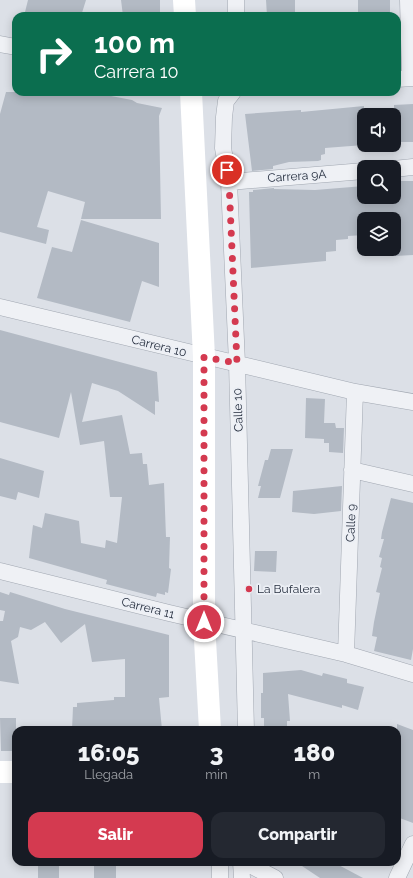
<!DOCTYPE html>
<html lang="es">
<head>
<meta charset="utf-8">
<style>
  body { margin:0; font-family:Raleway,sans-serif; background:#242831; color:#f1f3f6; height:100vh; display:flex; flex-direction:column; font-size:15px; white-space:nowrap }
  * { box-sizing:border-box; margin:0 }
  p { font-size:13px; color:#9ea1a6 }
  .icon { flex:none; width:22px; height:22px; fill:none; stroke:currentColor; stroke-width:2; stroke-linecap:round; stroke-linejoin:round }
  .map { position:relative; flex:1; overflow:hidden }
  .drawer { position:absolute; left:12px; top:726px; width:389px; height:140px; display:flex; flex-direction:column; background:#171b24; border-radius:12px; box-shadow:0 2px 10px #0003 }
  .drawer>* { flex:none }
  .hud { position:absolute; left:12px; top:12px; width:389px; height:84px; border-radius:12px; box-shadow:0 2px 10px #0003; background:#0b6e4f; color:#fff; overflow:hidden }
  .fabs { position:absolute; left:357px; top:108px; display:grid; gap:8px }
  .fabs a { display:grid; place-items:center; width:44px; height:44px; border-radius:8px; background:#171b24; box-shadow:0 2px 10px #0003; font-size:20px }
  .pin { position:absolute; display:grid; place-items:center; width:34px; height:34px; color:#fff; margin:-17px; border:2px solid #fff; border-radius:50%; box-shadow:0 1px 4px #0007 }
  .me { position:absolute; width:44px; margin:-22px; rotate:0deg; stroke-linejoin:round; filter:drop-shadow(0 0 3px #0008) }
  .turn { display:flex; align-items:center; gap:14px; height:84px; padding:0 16px; font-size:18px }
  .turn .icon { width:52px; height:52px; stroke-width:2.5 }
  .turn b { display:block; font-size:28px; line-height:34px }
  .eta { display:flex; justify-content:space-evenly; align-items:center; height:68px; text-align:center }
  .eta b { font-size:24px; font-weight:800; line-height:28px }
  .cta { display:flex; gap:8px; margin-top:auto; padding:8px 16px }
  .cta a { flex:1; height:46px; border-radius:12px; background:#d43a50; color:#fff; font-size:16px; font-weight:800; line-height:46px; text-align:center }
  .cta a+a { background:#242831; color:#f1f3f6 }
  .map>svg:first-child { display:block }
</style>
</head>
<body>
<div class="map">
<svg width="413" height="878" viewBox="0 0 413 878">
  <rect width="100%" height="100%" fill="#dce0e7"/>
  <!-- building -->
  <path fill="#b3bac4" d="M28,0h58l-5,16h-57z
    M121,0h39v16h-37z
    M266,0h29v16h-28z
    M358,0h32v16h-32z
    M6,92h84l42,8 5,3 25,5 -3,8 2,103h-80l4,-17 -37,-11 -11,36 12,3 -3,14 -46,-12v-118z
    M413,104v38h-19v-37z
    M364,106v39l-39,3v6l-4,1v5l-3,1 -29,1 -16,4v3l-21,2 -7,-57 56,-4v2z
    M394,181h19v74l-18,1 -1,-37h-30v16l-16,1v3l-12,1v11l-10,1v9l-75,7 -2,-76h4v-2l21,-2v1l41,1 49,-4v11h30z
    M81,220l78,23v44l-17,-6 -12,41 -93,-24 15,-51 20,5z
    M0,330l157,42 2,30 -4,-1v14l-37,-24 -26,-8 -10,39 40,-7 8,39 12,-1 1,11h4l2,21 15,-2 2,54h4l-1,31 2,1 -3,24 -3,-1v3l-8,-2 -1,4 -50,-13 1,-4 -78,-22 4,-33 9,3 3,-15 34,8 2,22 24,5 1,-8 11,3 5,-46h-12l-6,-56 -24,4 -9,-53 -12,46 -59,-16z
    M306,398l19,1 -1,24h11l1,5h8l-1,25 -14,-1v-9h-5v-4l-19,-1z
    M271,449h22l-13,49h-22l3,-12h-3l7,-26h3z
    M0,458l44,13 -5,27 -21,-6 -2,8 -16,-4z
    M342,486l-1,25 -27,3 -22,-2 1,-21z
    M391,498l22,5v146l-2,11 -37,-9 3,-14 -5,-1 2,-14 6,-29 -4,-1 6,-24 -2,-1 2,-9 -3,-1 5,-18h-3l1,-7z
    M255,551h22l-1,21 -22,-1z
    M0,592l9,3 1,-3 55,17 104,26v62l-10,1 3,32h-90l1,-23h4v-4l37,-3v-3h11v-38l-33,3 -7,-38 -24,19 -16,-21 -14,8 -11,-3 -2,10 -7,4 8,43 -19,-3v-60h3l2,-10 -5,-1z
    M301,670l21,6 1,-3 24,6v4l17,4 -6,23 -16,-5v3l-54,-14 2,27h-3v9h-23v-12h-3v-25h2v-20z
    M0,718h16v33h-15z
    M397,724l16,6v93l-16,-6z
    M38,862h21v16h-21z
    M94,862h22v16h-22z
    M296,862h37l30,16h-43z"/>
  <g fill="none" stroke-linecap="round" stroke-linejoin="round">
    <!-- street casing -->
    <g stroke="#a1a7b1" stroke-width="17">
      <path id="street" d="M408,0l2,78
        M236,16v-16
        M0,44l16,3
        M397,79l16,-1
        M233,92l-7,9 -2,16 -1,31 6,34 8,181 9,367
        M394,169l19,-2
        M229,182l135,-11
        M0,307l355,85 58,10
        M352,470l61,14
        M0,571l169,42 177,41 67,20
        M346,654l9,-262
        M220,862v16
        M241,862l1,16
        M244,862l31,16
        M397,878l16,-34"/>
    </g>
    <!-- street -->
    <use href="#street" stroke="#eff1f5" stroke-width="16"/>
    <!-- secondary -->
    <path stroke="#fff" stroke-width="22" d="M184,0l1,16
      M191,92l13,265v265l6,108
      M0,772h16"/>
  </g>
  <g fill="none" stroke-linecap="round" stroke-linejoin="round">
    <!-- route -->
    <path stroke="#d43a50" stroke-width="7" stroke-dasharray="0 12.6" d="M204,622v-265l33,6 -8,-181 -2,-12"/>
  </g>
  <!-- markers -->
  <circle fill="#d43a50" stroke="#eceff5" stroke-width="1.5" cx="249" cy="589" r="4"/>
  <g text-anchor="middle" dominant-baseline="central" stroke-width="3.5" stroke-linejoin="round" paint-order="stroke">
    <!-- street labels -->
    <g font-size="12" fill="#252e3e" stroke="#eceff5">
      <text transform="translate(297 176) rotate(-4)">Carrera 9A</text>
      <text transform="translate(159 346) rotate(14)">Carrera 10</text>
      <text transform="translate(238 410) rotate(-92)">Calle 10</text>
      <text transform="translate(351 523) rotate(-88)">Calle 9</text>
      <text transform="translate(148 608) rotate(14)">Carrera 11</text>
    </g>
    <!-- poi labels -->
    <g font-size="12" fill="#252e3e" stroke="#eceff5" text-anchor="start">
      <text x="257" y="589">La Bufalera</text>
    </g>
  </g>
</svg>
<div class="fabs">
<a><svg class="icon" aria-label="sound" viewBox="0 0 24 24"><path d="M4 9h4l5-4v14l-5-4H4zM17 9q2 3 0 6"/></svg></a>
<a><svg class="icon" aria-label="search" viewBox="0 0 24 24"><circle cx="10" cy="10" r="6"/><path d="M15 15l6 6"/></svg></a>
<a><svg class="icon" aria-label="layers" viewBox="0 0 24 24"><path d="M12 4l9 5-9 5-9-5zM3 14l9 5 9-5"/></svg></a>
</div>
<div class="pin" style="left:227px;top:170px;background:#d93025"><svg class="icon" aria-label="arrive" viewBox="0 0 24 24"><path d="M6 21V4h12l-3 4 3 4H6"/></svg></div>
<svg class="me" style="left:204px;top:622px" viewBox="-20 -20 40 40"><circle r="17" fill="#d43a50" stroke="#fff" stroke-width="3"/><path d="M0-11L8 9 0 5-8 9z" fill="#fff"/></svg>
<div class="hud">
<div class="turn"><svg class="icon" aria-label="right" viewBox="0 0 24 24"><path d="M7 20v-9h11M14 6l5 5-5 5"/></svg><div><b>100 m</b>Carrera 10</div></div>
</div>
<section class="drawer">
<div class="eta">
<div><b>16:05</b><p>Llegada</p></div>
<div><b>3</b><p>min</p></div>
<div><b>180</b><p>m</p></div>
</div>
<div class="cta"><a>Salir</a><a>Compartir</a></div>
</section>
</div>
</body>
</html>
